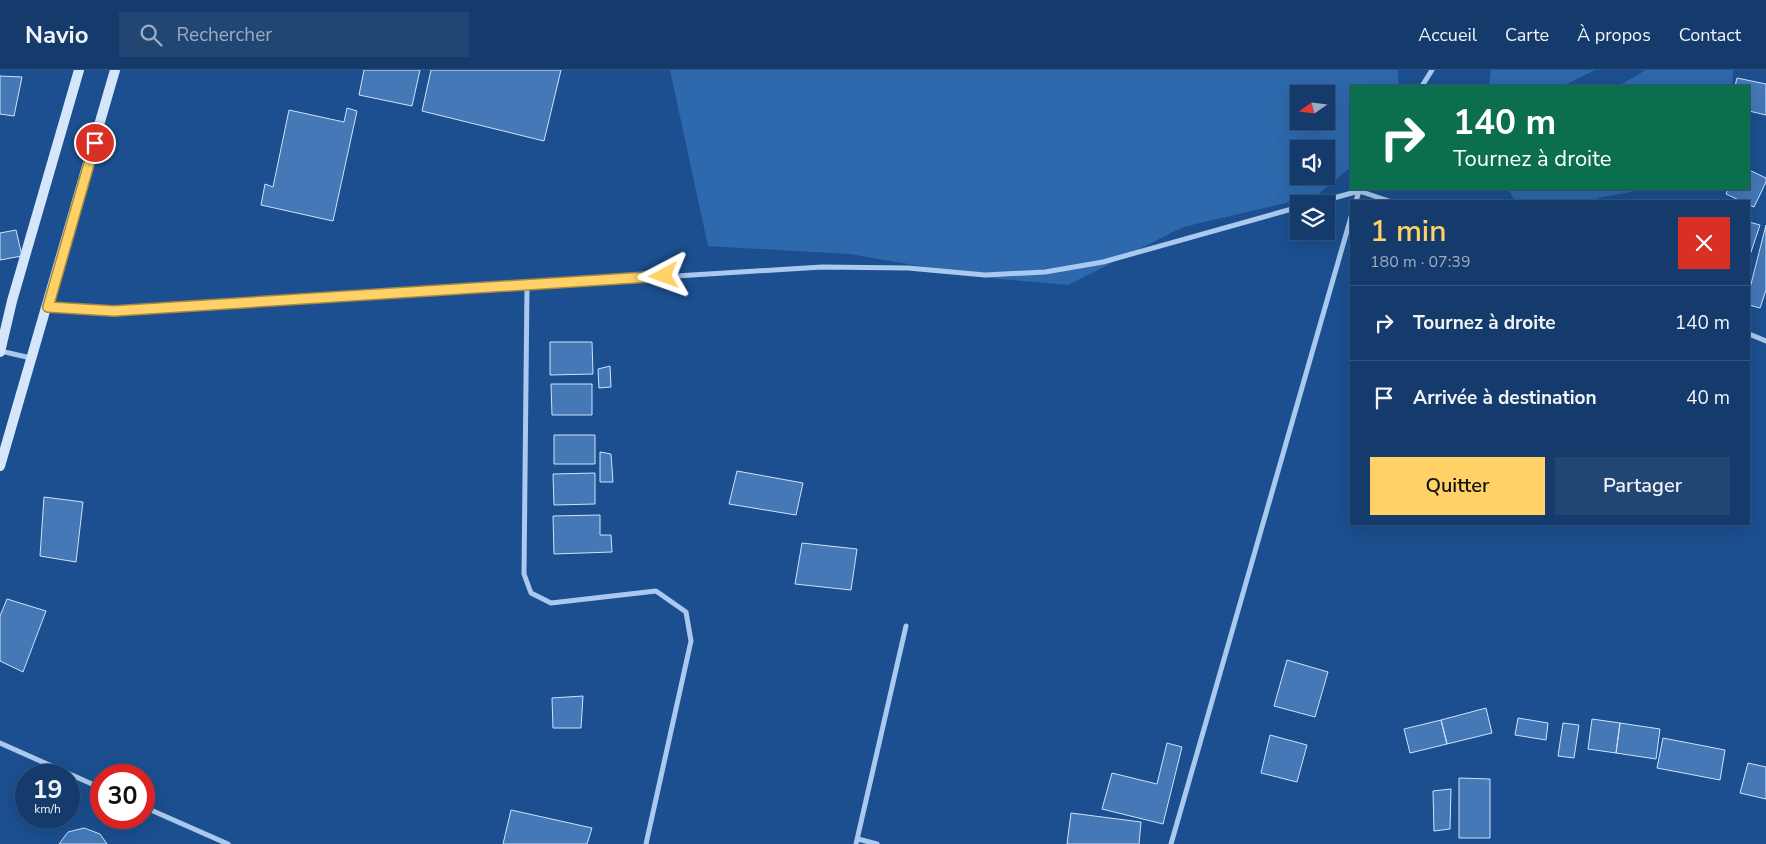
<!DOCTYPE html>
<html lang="fr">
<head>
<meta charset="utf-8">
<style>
  body { margin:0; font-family:"Nunito Sans",sans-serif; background:#214673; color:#f1f3f6; height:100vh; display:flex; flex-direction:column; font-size:19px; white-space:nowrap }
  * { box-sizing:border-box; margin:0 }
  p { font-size:16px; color:#9dadc1 }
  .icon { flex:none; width:28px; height:28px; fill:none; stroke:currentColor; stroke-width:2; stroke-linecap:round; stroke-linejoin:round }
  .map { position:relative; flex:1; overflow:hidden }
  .details { position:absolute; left:1350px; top:130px; width:400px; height:325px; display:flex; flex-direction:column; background:#143b6b; border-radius:0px; box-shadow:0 5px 20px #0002,0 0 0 1px #33557e }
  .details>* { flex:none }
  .top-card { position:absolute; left:1350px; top:15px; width:400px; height:105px; border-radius:0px; box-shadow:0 5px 20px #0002,0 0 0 1px #33557e; background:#0b6e4f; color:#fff; overflow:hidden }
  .needle { width:32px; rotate:256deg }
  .controls { position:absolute; left:1290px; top:15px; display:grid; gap:10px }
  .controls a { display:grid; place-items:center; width:45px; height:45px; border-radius:0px; background:#143b6b; box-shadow:0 5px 20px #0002,0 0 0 1px #33557e; font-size:25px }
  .speed { position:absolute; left:15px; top:694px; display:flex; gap:10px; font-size:25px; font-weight:700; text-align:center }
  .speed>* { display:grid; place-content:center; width:65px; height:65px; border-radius:50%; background:#143b6b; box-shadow:0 5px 20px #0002,0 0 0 1px #33557e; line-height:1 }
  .speed small { font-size:12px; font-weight:400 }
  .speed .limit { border:8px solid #d22; background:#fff; color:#111 }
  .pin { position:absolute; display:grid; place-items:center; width:42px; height:42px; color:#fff; margin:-21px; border:2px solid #fff; border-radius:50%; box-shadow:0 1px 5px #0007 }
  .me { position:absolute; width:55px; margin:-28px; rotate:266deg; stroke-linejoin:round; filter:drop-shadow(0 0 4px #0008) }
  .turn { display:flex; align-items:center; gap:18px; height:105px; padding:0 20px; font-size:22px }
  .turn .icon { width:65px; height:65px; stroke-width:2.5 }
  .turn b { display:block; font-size:35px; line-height:42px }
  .round { display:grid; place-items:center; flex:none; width:52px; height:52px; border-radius:0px; background:#214673 }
  .overview { display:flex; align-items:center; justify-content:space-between; height:85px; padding:0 20px }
  h1 { font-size:30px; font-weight:600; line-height:38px; color:#ffd166 }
  .primary-button { display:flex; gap:10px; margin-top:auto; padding:10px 20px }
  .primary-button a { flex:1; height:58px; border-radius:0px; background:#ffd166; color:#111; font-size:20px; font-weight:600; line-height:58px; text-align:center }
  .primary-button a+a { background:#214673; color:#f1f3f6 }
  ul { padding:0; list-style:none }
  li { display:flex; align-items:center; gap:15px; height:75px; padding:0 20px; border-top:1px solid #33557e }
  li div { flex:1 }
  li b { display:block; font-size:19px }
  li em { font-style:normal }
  header { display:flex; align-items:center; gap:30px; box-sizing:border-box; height:70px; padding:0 25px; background:#143b6b; border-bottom:1px solid #33557e }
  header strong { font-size:24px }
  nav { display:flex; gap:28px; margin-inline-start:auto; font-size:18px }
  .search { width:350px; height:45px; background:#214673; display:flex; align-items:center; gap:12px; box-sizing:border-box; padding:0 18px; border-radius:0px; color:#9dadc1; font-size:19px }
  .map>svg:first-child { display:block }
</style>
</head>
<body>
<header>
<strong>Navio</strong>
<div class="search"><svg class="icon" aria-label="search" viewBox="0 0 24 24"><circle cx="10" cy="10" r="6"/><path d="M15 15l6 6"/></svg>Rechercher</div>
<nav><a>Accueil</a><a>Carte</a><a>À propos</a><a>Contact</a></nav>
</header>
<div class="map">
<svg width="1766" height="774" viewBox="0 0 1766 774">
  <rect width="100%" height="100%" fill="#1b4f8f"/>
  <!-- green -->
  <path fill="#2e69ad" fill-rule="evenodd" d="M670,0h728l1,16h-48v81l-35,29 -133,31 -115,58 -79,-7 -139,-24 -142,-8zM1299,24h27v27h-27zM1299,79h27v27h-27z
    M1491,0h104l-32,16h-74z
    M1646,0h87l-1,16h-114z
    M1508,119h138l-48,9 -3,3h-80z"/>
  <!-- building -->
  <path fill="#4478b7" stroke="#cfe3fa" d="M364,0h56l-8,36 -53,-11z
    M431,0h130l-17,71 -122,-30z
    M0,6l22,1 -8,39 -14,-2z
    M1737,8l29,6v31l-17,-4v-25h-14z
    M347,38l10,3 -24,110 -72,-16 4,-21 8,3 16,-77 55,12z
    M1749,100l17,8v4l-12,25 -5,-2v-4h-8l-15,-7 2,-5h21z
    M1749,152l11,3 -10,30h-1z
    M1766,155v65l-6,18 -11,-3v-13z
    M16,160l6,26 -22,4v-27z
    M550,272h42l1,32 -43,1z
    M610,296l1,21 -12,1 -1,-19z
    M551,314h41v31h-40z
    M554,365h41v29h-41z
    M600,382l11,2 2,28h-13z
    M737,401l66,12 -7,32 -67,-11z
    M595,403v31l-41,1 -1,-31z
    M44,427l39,5 -7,60 -36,-6z
    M600,445v20h11l1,17 -58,2 -1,-38z
    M802,473l55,6 -6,41 -56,-6z
    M7,529l39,12 -23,61 -23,-11v-45z
    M1287,590l41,12 -13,45 -41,-11z
    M583,626l-2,32h-28l-1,-30z
    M1486,638l6,25 -45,11 -6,-24z
    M1518,648l30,5 -2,17 -31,-5z
    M1592,649l28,4 -4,30 -28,-4z
    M1441,650l6,24 -37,9 -6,-24z
    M1563,653l16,2 -5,33 -16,-2z
    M1620,653l40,6 -4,30 -40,-6z
    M1270,665l37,10 -10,37 -36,-9z
    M1663,668l62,12 -5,30 -63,-12z
    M1167,673l15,4 -19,77 -61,-15 10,-36 45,11z
    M1748,693l18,4v32l-26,-6z
    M1459,708l31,1v59h-31z
    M1451,719l-1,40 -16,2 -1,-40z
    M511,740l81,18 -5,16h-84z
    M1071,743l70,9 -2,22h-72z
    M84,758l16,6 7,10h-48l9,-12z"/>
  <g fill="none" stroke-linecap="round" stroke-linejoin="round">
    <!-- street -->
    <path stroke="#a9c9ee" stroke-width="5" d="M1422,16l10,-16
      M1356,131l3,-10 30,10
      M1312,134l47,-13 1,-2
      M527,215l-3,289 7,19 20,10 105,-12 30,21 5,29 -45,203
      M48,237l66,4 708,-44 86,1 77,7 60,-3 58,-10 196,-55
      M1749,264l17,7
      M0,281l31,7
      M0,673l101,45
      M144,737l84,37
      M858,769l19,5
      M856,774l50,-218
      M1171,774l180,-627"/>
    <!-- secondary -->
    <path stroke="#d6e6fa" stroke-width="10" d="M0,282l12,-51 67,-231
      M0,396l115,-396"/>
  </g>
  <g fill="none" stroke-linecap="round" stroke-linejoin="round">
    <!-- route casing -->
    <g stroke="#a68842" stroke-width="12">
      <path id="route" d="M95,73l-47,164 66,4 550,-35"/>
    </g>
    <!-- route -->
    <use href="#route" stroke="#ffd166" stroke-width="9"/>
  </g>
</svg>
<div class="controls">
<a><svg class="needle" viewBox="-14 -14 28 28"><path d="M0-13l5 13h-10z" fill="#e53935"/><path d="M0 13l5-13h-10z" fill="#9dadc1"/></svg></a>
<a><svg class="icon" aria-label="sound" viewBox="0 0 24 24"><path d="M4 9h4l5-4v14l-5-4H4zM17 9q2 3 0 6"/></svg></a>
<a><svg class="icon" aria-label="layers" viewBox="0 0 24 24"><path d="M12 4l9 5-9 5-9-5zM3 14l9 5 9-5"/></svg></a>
</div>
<div class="speed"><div>19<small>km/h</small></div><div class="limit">30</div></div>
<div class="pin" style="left:95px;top:73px;background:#d93025"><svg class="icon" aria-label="arrive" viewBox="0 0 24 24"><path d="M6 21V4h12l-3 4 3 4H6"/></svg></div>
<svg class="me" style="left:664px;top:206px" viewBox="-20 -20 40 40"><path d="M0-17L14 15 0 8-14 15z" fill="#ffd166" stroke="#fff" stroke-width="4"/></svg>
<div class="top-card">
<div class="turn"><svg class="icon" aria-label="right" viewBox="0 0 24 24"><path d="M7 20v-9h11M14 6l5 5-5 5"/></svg><div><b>140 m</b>Tournez à droite</div></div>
</div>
<section class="details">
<div class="overview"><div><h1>1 min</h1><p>180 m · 07:39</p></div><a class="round" style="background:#d93025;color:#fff"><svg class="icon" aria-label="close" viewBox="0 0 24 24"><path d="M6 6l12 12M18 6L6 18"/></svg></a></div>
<ul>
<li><svg class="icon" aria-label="right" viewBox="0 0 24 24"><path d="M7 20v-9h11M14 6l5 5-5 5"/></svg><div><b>Tournez à droite</b></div><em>140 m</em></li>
<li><svg class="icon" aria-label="arrive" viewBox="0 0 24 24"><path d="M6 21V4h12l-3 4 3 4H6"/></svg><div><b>Arrivée à destination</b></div><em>40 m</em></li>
</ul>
<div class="primary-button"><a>Quitter</a><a>Partager</a></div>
</section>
</div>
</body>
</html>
